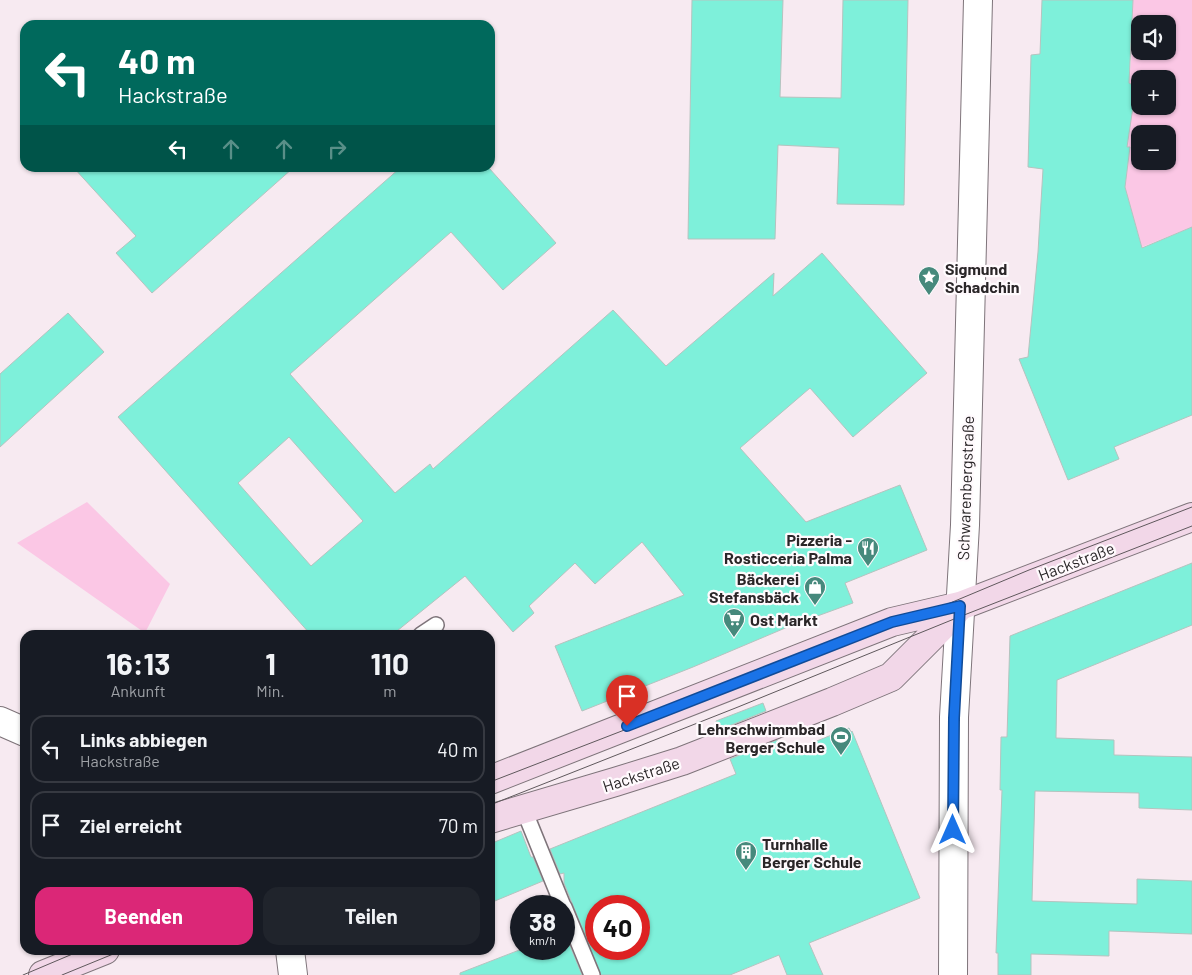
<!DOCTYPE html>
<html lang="de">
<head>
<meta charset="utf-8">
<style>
  body { margin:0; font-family:Barlow,sans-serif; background:#20242c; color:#f1f3f6; height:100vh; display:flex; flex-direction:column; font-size:19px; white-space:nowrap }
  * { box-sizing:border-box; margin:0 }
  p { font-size:16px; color:#9ea1a6 }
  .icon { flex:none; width:28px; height:28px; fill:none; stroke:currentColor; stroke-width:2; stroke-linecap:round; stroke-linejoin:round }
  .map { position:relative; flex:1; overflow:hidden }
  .sheet { position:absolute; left:20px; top:630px; width:475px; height:325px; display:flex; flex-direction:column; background:#171b24; border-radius:15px; box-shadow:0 1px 4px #0004 }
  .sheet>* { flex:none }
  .top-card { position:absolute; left:20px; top:20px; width:475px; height:152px; border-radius:15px; box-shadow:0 1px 4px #0004; background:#00695c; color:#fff; overflow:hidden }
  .fabs { position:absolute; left:1131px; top:15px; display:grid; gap:10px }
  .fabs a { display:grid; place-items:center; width:45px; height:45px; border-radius:10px; background:#171b24; box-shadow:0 1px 4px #0004; font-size:25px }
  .speed { position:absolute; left:510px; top:895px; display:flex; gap:10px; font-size:25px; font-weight:700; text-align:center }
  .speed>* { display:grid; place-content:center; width:65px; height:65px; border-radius:50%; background:#171b24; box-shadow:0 1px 4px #0004; line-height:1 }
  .speed small { font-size:12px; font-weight:400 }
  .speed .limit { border:8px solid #d22; background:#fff; color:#111 }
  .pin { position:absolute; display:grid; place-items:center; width:42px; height:42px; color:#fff; margin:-51px -21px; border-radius:50% 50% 50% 0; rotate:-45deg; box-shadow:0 0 5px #0007 }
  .pin .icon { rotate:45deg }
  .me { position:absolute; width:55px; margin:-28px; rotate:0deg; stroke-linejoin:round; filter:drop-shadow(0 0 4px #0008) }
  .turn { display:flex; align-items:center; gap:18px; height:105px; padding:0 15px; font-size:22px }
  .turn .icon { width:65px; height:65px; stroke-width:2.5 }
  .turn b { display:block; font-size:35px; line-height:42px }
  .lanes { display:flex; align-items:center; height:48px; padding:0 15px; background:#0003; justify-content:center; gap:25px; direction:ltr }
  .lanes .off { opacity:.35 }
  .eta { display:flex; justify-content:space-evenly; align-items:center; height:85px; text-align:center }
  .eta b { font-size:30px; font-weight:700; line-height:35px }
  .action { display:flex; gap:10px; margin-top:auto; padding:10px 15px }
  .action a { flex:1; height:58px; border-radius:15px; background:#db2777; color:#fff; font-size:20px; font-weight:700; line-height:58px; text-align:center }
  .action a+a { background:#20242c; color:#f1f3f6 }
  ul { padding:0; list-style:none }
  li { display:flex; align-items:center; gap:15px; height:68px; margin:0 10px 8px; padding:0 5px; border:2px solid #363941; border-radius:15px }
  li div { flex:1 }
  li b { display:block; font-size:19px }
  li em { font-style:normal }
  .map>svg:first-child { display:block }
</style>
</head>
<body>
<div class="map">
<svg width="1192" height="975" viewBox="0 0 1192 975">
  <rect width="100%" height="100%" fill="#f7eaf1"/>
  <!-- green -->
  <path fill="#fbc7e5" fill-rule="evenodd" d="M1133,0h59v227l-50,20 -17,-60 5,-40 -9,2 10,-29 5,-33 -7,-4 3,-33zM1140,24h28v27h-28zM1140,79h28v27h-28zM1140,134h28v27h-28z
    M87,502l83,82 -25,49 -128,-90z"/>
  <!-- building -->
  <path fill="#7ef0da" stroke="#b5c3bf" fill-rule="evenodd" d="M692,0h91l-3,97 61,1 2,-98h65l-4,205 -67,-1 2,-56 -61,-3 -3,94h-87z
    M1042,0h91l-4,83 7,4 -9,60h3l-5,40 17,61 50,-21v188l-78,32 5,12 -51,21 -49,-121 9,-2 10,-105 5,-83 -15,-2 3,-112 9,-1z
    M74,168h219l-141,125 -36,-40 20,-17z
    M400,168h89l67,75 -53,47 -52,-58 -161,142 105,119 35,-29 3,5 180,-159 53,56 108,-93 -1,23 49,-43 105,120 -74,64 -43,-49 -70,60 66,74 94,-37 27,65 -82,33 8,20 -63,23 -97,41 -111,44 -27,-65 129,-51 -42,-53 -47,42 -20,-21 -46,43 5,7 -21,19 -48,-56 -73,59h-81l-193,-218zM289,437l74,84 -52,45 -73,-83z
    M68,313l36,39 -104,95v-73z
    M1192,563v62l-135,55 -1,58 58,2v15l78,2v53l-53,-2v-15l-104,-2 -3,110 105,3v-25l55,2v53l-83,-3v25l-78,-2v21h-33v-22h-2l6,-163h-2l1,-53h6l3,-101z
    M763,703l3,8 -47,19 -3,-9z
    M849,728l2,4 1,-1 68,167 -111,45 14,32h-36l-8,-20 -49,20h-129l-37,-92v-10l-4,1 -10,-25 186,-75 -6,-15 47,-19 5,15zM596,906h43v43h-43z
    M521,831l10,26h2l10,24 -53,22v-59z
    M564,931l18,44h-122v-2l62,-24h42z"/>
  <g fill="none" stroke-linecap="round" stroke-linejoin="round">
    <!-- service casing -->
    <g stroke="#7e747a" stroke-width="18">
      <path id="service" d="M421,635l15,-10
        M524,810l39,96
        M564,907l28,68"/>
    </g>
    <!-- minor casing -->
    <g stroke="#7e747a" stroke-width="30">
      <path id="minor" d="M0,721l25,11
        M290,950l3,25"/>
    </g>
    <!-- tertiary casing -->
    <g stroke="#7e747a" stroke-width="30">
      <path id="tertiary" d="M953,975l1,-258 11,-192 13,-525"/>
    </g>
    <!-- secondary casing -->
    <g stroke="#7e747a" stroke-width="30">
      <path id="secondary" d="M490,780l402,-158 68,-16 232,-89
        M490,819l125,-37 67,-21 150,-59 59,-25 54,-54 15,-17
        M43,975l62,-25"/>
    </g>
    <!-- service -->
    <use href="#service" stroke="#fff" stroke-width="15"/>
    <!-- minor -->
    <use href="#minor" stroke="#fff" stroke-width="28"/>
    <!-- tertiary -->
    <use href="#tertiary" stroke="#fff" stroke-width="28"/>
    <!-- secondary -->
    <use href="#secondary" stroke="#f2d7e8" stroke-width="28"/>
    <!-- tram -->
    <path stroke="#5f585c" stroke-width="1" d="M490,782l429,-166 110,-46 163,-63
      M490,805l248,-98 221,-90 233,-91
      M23,975l59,-25
      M62,975l61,-25"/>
  </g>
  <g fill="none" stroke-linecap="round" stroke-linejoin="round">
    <!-- route casing -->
    <g stroke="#114b97" stroke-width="12">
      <path id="route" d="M627,726l265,-104 68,-16 -6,112 -1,112"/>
    </g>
    <!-- route -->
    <use href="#route" stroke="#1a73e8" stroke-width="9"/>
  </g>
  <!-- icons -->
  <defs>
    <g id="sight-pin" transform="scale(1.125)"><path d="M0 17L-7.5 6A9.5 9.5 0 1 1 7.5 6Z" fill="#46897c" stroke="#fffafd"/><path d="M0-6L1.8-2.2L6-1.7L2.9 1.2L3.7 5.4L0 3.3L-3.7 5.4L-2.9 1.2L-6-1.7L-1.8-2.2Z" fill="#fff"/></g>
    <g id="restaurant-pin" transform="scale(1.125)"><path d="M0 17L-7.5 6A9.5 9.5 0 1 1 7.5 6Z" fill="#46897c" stroke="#fffafd"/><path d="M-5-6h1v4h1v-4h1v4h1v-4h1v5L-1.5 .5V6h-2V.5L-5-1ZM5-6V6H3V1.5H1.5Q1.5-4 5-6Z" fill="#fff"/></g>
    <g id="shop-pin" transform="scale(1.125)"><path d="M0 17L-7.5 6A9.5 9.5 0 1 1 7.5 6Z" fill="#46897c" stroke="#fffafd"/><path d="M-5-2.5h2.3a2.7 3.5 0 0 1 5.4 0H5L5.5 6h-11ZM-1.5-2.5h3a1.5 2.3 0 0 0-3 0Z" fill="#fff"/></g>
    <g id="supermarket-pin" transform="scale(1.125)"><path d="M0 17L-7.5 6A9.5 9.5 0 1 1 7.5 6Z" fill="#46897c" stroke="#fffafd"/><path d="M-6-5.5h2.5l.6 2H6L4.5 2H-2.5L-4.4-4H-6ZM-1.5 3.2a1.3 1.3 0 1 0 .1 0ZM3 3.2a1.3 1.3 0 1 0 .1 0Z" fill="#fff"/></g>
    <g id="stadium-pin" transform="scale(1.125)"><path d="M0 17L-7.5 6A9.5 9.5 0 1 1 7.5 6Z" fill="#46897c" stroke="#fffafd"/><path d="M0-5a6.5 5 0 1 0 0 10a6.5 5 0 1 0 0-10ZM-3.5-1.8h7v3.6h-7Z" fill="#fff"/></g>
    <g id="building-pin" transform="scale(1.125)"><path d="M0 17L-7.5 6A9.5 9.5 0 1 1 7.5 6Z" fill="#46897c" stroke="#fffafd"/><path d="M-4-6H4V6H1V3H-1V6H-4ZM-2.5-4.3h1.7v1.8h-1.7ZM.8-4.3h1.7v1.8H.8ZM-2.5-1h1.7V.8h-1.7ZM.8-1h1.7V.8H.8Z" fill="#fff"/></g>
  </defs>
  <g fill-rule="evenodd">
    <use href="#sight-pin" x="929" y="277"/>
    <use href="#restaurant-pin" x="868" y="548"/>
    <use href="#shop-pin" x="815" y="587"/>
    <use href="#supermarket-pin" x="734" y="619"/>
    <use href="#stadium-pin" x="841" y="737"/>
    <use href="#building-pin" x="746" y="852"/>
  </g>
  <g text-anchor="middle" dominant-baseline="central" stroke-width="4.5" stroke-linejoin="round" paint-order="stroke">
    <!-- poi labels -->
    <g font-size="16" font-weight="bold" fill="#2a2628" stroke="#fffafd" text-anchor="start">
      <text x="945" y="268">Sigmund<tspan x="945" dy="18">Schadchin</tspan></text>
      <text x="852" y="539" text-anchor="end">Pizzeria -<tspan x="852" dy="18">Rosticceria Palma</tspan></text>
      <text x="799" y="578" text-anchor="end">Bäckerei<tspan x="799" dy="18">Stefansbäck</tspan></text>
      <text x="750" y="619">Ost Markt</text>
      <text x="825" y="728" text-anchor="end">Lehrschwimmbad<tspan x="825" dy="18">Berger Schule</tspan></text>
      <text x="762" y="843">Turnhalle<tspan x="762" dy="18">Berger Schule</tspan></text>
    </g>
    <!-- street labels -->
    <g font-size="16" fill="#2a2628" stroke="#fffafd">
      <text transform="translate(965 488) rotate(-88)">Schwarenbergstraße</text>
      <text transform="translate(1076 561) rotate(-21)">Hackstraße</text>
      <text transform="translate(641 774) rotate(-18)">Hackstraße</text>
    </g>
  </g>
</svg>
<div class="fabs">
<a><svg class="icon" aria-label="sound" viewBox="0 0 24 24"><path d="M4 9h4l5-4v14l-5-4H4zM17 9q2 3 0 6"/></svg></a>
<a>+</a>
<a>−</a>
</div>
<div class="speed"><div>38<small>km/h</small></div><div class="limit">40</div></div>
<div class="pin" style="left:627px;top:726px;background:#d93025"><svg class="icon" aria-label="arrive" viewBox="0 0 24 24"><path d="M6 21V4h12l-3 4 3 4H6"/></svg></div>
<svg class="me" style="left:953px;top:830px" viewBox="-20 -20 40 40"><path d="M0-17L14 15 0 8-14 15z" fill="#1a73e8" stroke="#fff" stroke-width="4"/></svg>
<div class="top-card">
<div class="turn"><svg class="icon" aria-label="left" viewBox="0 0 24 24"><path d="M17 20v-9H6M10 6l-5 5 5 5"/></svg><div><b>40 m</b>Hackstraße</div></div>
<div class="lanes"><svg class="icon" aria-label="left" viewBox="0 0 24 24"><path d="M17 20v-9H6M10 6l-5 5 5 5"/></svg><svg class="icon off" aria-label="ahead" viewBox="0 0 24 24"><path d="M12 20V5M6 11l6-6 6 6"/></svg><svg class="icon off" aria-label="ahead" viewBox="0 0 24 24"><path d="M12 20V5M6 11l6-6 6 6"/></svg><svg class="icon off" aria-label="right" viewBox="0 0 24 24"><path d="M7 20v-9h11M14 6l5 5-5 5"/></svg></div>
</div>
<section class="sheet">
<div class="eta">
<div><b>16:13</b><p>Ankunft</p></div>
<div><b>1</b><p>Min.</p></div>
<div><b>110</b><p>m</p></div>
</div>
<ul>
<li><svg class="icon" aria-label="left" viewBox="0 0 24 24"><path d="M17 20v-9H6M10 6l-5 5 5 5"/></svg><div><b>Links abbiegen</b><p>Hackstraße</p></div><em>40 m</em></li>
<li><svg class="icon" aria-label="arrive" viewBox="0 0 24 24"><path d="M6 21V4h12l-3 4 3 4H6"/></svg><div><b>Ziel erreicht</b></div><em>70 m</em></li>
</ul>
<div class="action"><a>Beenden</a><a>Teilen</a></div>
</section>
</div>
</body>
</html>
